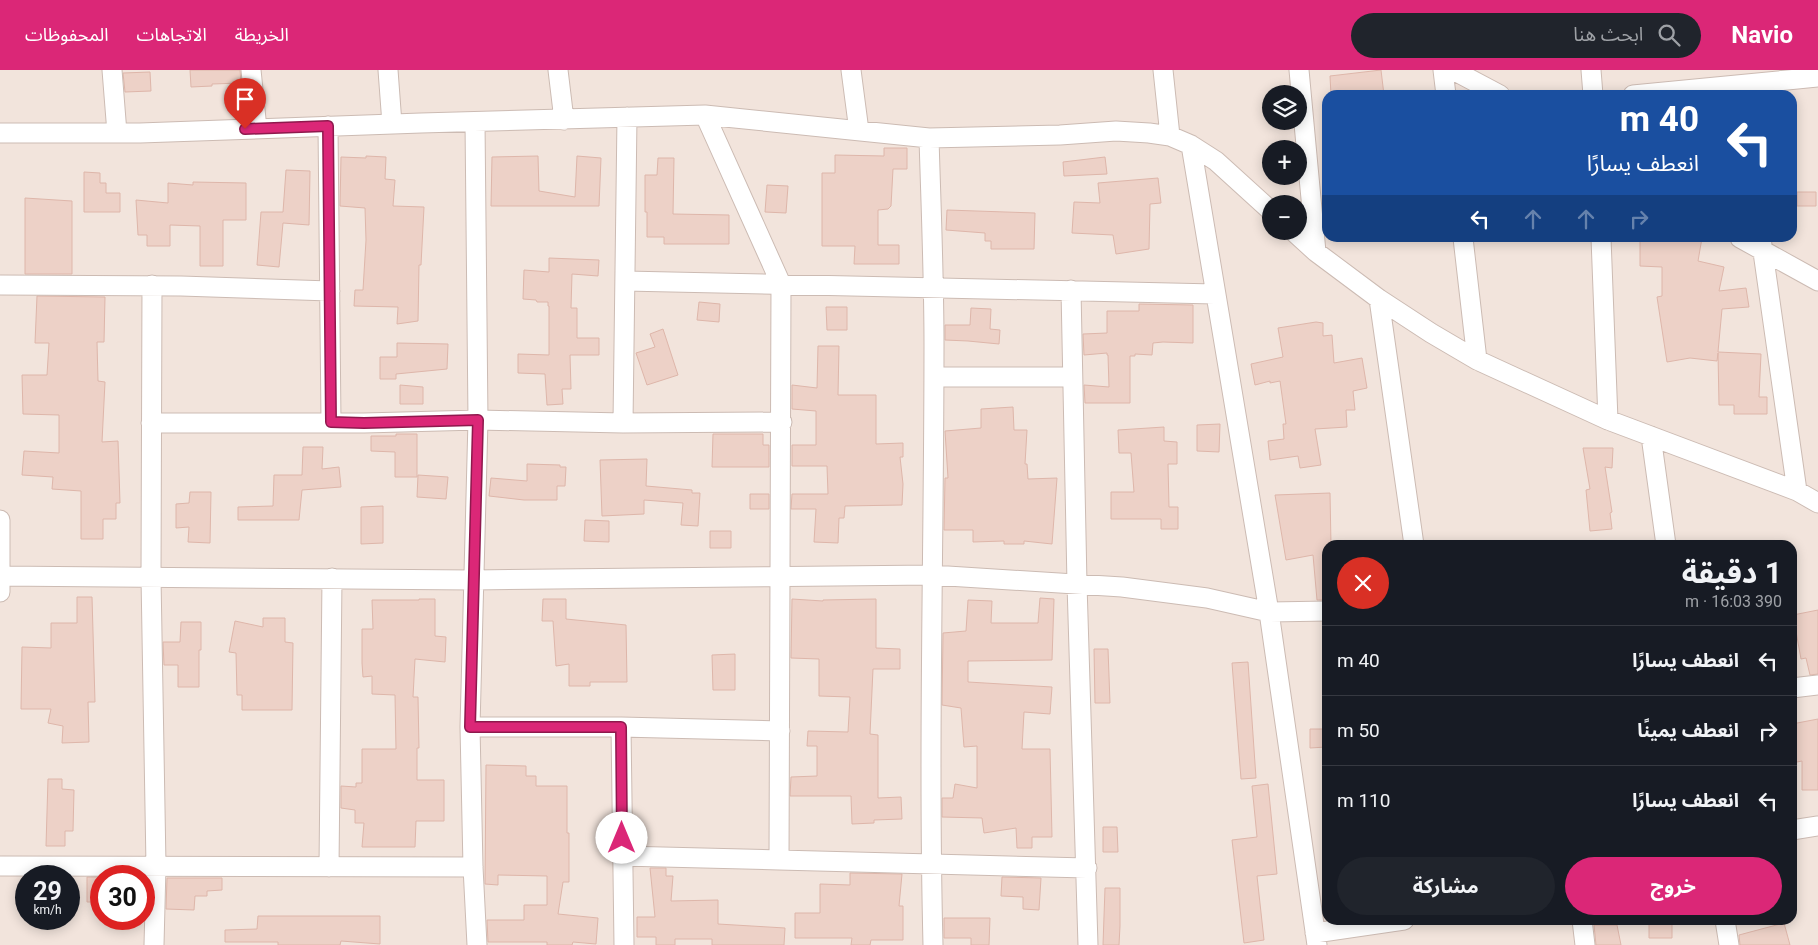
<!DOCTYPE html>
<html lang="ar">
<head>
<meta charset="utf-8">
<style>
  body { margin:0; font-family:Roboto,"Noto Sans Arabic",sans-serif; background:#20242c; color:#f1f3f6; direction:rtl; height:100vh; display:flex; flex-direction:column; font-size:19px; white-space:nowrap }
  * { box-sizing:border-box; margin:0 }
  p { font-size:16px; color:#9ea1a6 }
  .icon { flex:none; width:28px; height:28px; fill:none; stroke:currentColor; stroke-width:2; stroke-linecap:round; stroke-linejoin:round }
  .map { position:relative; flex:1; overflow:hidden; direction:ltr }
  .side { position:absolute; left:1322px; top:470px; width:475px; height:385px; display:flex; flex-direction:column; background:#171b24; border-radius:15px; box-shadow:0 2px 12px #0003; direction:rtl }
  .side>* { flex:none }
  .banner { position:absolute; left:1322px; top:20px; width:475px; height:152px; border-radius:15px; box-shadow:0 2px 12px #0003; direction:rtl; background:#1a4fa0; color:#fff; overflow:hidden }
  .fabs { position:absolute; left:1262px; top:15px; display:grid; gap:10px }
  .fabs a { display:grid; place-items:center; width:45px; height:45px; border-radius:50%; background:#171b24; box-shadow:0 2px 12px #0003; font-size:25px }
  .speed { position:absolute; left:15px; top:795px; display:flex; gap:10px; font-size:25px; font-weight:700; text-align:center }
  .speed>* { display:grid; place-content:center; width:65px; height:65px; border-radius:50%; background:#171b24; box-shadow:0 2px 12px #0003; line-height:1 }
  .speed small { font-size:12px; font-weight:400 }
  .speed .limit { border:8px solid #d22; background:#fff; color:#111 }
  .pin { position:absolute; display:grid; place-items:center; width:42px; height:42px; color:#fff; margin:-51px -21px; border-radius:50% 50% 50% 0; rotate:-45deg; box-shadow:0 0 5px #0007 }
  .pin .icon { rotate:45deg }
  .me { position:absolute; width:55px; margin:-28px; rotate:0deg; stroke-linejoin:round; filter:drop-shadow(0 0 4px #0008) }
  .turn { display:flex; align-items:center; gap:18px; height:105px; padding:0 15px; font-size:22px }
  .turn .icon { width:65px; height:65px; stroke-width:2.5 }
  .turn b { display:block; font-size:35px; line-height:42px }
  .lanes { display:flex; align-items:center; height:48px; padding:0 15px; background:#0003; justify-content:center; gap:25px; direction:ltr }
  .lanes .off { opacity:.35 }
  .round { display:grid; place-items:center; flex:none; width:52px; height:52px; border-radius:26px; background:#20242c }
  .overview { display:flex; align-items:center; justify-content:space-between; height:85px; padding:0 15px }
  h1 { font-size:30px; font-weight:700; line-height:38px }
  .cta { display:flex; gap:10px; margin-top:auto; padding:10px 15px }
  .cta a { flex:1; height:58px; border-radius:30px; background:#db2777; color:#fff; font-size:20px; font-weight:700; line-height:58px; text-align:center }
  .cta a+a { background:#20242c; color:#f1f3f6 }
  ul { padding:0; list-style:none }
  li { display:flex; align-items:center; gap:15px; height:70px; padding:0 15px; border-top:1px solid #363941 }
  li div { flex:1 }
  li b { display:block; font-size:19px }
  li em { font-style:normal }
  header { display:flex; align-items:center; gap:30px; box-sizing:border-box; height:70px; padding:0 25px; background:#db2777; color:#fff }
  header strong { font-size:24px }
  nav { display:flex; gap:28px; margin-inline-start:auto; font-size:18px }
  .search { width:350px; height:45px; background:#20242c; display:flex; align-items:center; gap:12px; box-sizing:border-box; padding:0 18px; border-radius:28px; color:#9ea1a6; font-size:19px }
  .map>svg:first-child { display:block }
</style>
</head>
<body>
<header>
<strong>Navio</strong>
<div class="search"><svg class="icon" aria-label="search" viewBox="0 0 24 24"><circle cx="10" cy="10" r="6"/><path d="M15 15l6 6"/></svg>ابحث هنا</div>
<nav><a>الخريطة</a><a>الاتجاهات</a><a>المحفوظات</a></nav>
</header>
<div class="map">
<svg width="1818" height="875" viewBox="0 0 1818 875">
  <rect width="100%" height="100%" fill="#fbf3ed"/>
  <!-- residential -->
  <path fill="#f2e4dc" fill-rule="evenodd" d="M0,0h1818v875h-1818zM1271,24h28v27h-28zM1328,25h464v143h-464zM1271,79h28v27h-28zM1271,134h28v27h-28zM1328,475h464v375h-464zM26,806h43v43h-43zM101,806h43v43h-43z"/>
  <!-- building -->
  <path fill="#edd1c7" stroke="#deb6aa" d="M190,0h50l1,13 -29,1v2l-21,1z
    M1381,0l3,25h-53l-1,-19z
    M150,2l1,19 -26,1 -2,-19z
    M884,78h23v21h-14l-2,37 -3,3 -10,1v35h21v19h-45l1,-18h-33v-73h13v-18l49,1z
    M366,86l20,1 -1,22 10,1 -2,26 31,1 -3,58h-2l-1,56 -21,3 1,-17 -44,-1 1,-16h8l3,-50 -1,-32 -25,-2 1,-49 25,1z
    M538,86l1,35 36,6 2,-41 24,2 -2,48h-108l1,-49z
    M1105,87l2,17 -43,2 -1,-14z
    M658,88h16l-1,56 56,1v29h-65v-7h-17v-25h-2v-37h12z
    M286,100l24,1 -1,54 -26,-2 -4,44 -22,-2 4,-53h22z
    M84,102l16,1v10h6v10h14v19h-36z
    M1158,108l3,25 -11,1 -1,45 -33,5 -3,-19 -41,-2 2,-31 26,1 -2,-20z
    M193,112l53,1v37h-23v46h-23v-40l-30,-1v21h-23v-11h-9l-2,-35 32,3v-20l25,2z
    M767,115l21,1 -2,27 -21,-1z
    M1797,122h19v14h-19z
    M25,128l47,3v73h-47z
    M947,140l88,3 -1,36h-43v-8h-6v-8l-39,-3z
    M1640,168h62l-4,23 26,6 -5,24 27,-3 3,19 -27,2 -4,43 43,2 -2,43h8v17h-33v-9h-15l-1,-52 -1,8 -27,-3 -23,4 -10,-65 5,-1v-29l-22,-1z
    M549,188l50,2 -1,16 -26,-2 -1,34h6v30h22v17h-29l1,34h-9l1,15 -16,1 -2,-31 -27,-1v-19l31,1v-49h-1v-4h-11l-1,-2 -13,-1 1,-29 25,2z
    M37,226l68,1 -1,45h-7l1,39 7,1 -3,60 16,-1 2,62h-4v16h-13v20h-22v-48l-29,-2 1,-12 -31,-2 2,-24 35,2v-38l-36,-1 -1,-39h25l2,-32h-14z
    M699,232l21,2 -1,18 -22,-2z
    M1139,234l54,1v38l-30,-1 -10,1 -1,12 -17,-1v2h-5v47h-45l-1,-18 25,2 -1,-32h-1v-2l-23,2 -1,-21 24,-1v-22h32z
    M826,237h21v23h-20z
    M971,238l20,1 -1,20 10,1 -1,14 -31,-3 -23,-1v-15h25z
    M1316,252l7,1v13l9,-1 2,28 28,-5 5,30 -14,3 2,19h-9l1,17 -32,2 6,36 -21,3 -2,-12 -28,4 -2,-19 16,-2 -1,-15h3l-6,-43 -10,2v-2l-15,4 -4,-21 32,-7 -5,-29z
    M663,259l15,46 -31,10 -11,-32 19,-6 -5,-13z
    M397,273l51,1 -1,25 -51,5v5h-16v-22h17z
    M818,276h21l-1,49h38v49l27,-1v14h-3l3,27 -1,21 -57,1 -1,12h-5l-1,25 -24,-1 2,-33h-25l1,-15h36l-1,-28h-35v-21h24v-34l-24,-2v-24l25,3z
    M400,315l23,2v17h-23z
    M1013,337l1,23h13l-2,34h2l1,15 29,-1 -5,66 -28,-3v3h-20v-3l-31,1v-12h-29l1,-52h3l-3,-47 36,-3v-19z
    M1220,354l-1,28 -22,-1v-26z
    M1164,357v14l13,1v22h-9l1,43h9v22h-17v-10h-50v-27h23l-3,-39h-12l-1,-23z
    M396,364h21v43h-22v-25l-24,-1v-15h25z
    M713,364h50v11h6v22h-57z
    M303,377h20l-1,22 17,-2 2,20 -39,3 -3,30h-61v-13l35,-1 1,-31h28z
    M1583,378h30l-1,20 -7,-1 7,45 -2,1 2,16 -22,2 -4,-41 4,-1z
    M647,389l-1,27 46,4v3h8l-2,33 -17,-1 2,-22 -39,-3v14l-42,2 -2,-56z
    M527,394l33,1v2h6l-1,19h-8v14h-33l-35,-4 2,-18 36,3z
    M418,405l30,2 -2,22 -29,-2z
    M190,422h21l-1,51 -22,-1 1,-15 -13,1v-24l13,-1z
    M1330,423l1,52h-3v55h-11l-4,-45 -27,5 -11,-65z
    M750,424h19v15h-19z
    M383,436v37l-22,1v-37z
    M585,450l24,1v21l-25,-1z
    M710,461h21v17h-21z
    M77,527h15l3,105h-7l1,40 -27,1 1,-17 -15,-3 3,-14h-30l1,-62 29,1v-25h26z
    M1040,528l14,1 -2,61 -84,1v21l84,5 -2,27 -26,-2 -2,37h28l2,88h-20v11h-15l-1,-20 -32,5 -2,-15 -40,-1v-19h11l2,-14 22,4v-42l-13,1 -3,-39 -19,-3 1,-72 23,-2 2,-31 24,1 -1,22h47z
    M419,529h16v37l11,1 -1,25 -30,-3 -2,38h5l1,51h-2v32h27v41h-28l-1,26h-53l2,-24h-9v-13l-14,-2v-22l15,1v-4h6v-34h34l-1,-54 -23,-1v-18l-9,1 -1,-14v-34h11l-1,-29h47z
    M543,529h23v20l60,6 1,57h-37v4h-21v-22l-13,2 -3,-45h-11z
    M792,529l31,2v-1l53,-1v49l24,1v20h-27l-3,65 8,1v63l23,-1 1,22 -28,1v3l-22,1 -1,-28h-61l1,-19 26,-1v-30h-10l1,-15 40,1 2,-35 -31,-1v-37l-28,-1z
    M1818,540v64l-8,1 -4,-17 -5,1 -8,-44z
    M263,548h22v24l8,1 -1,67h-50v-15h-5l-1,-42 -7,-1 6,-31 28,6z
    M181,552h20v28h-2v37h-21v-22h-14l-1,-23h17z
    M1094,579h14l2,54h-15z
    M735,584v36h-22l-1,-35z
    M1248,592l8,116 -15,1 -9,-116z
    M1818,649v71h-16v-29l-10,2v-39z
    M1310,659h16v18l-16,1z
    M486,695l40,1v10h10v10h31v47h2v49h-6l-5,32 40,4 -2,26 -23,-2 -1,3h-25v-3h-59l-1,-22h37v-15h23v-29l-49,-1v10l-13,-1z
    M48,709h14v10l12,1 -1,41h-8v15h-19z
    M1268,714l9,90 -20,2 7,64 -20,3 -12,-103 25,-3 -5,-51z
    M1103,757h14l1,25h-15z
    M650,798h16v8h7l-2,25 47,-1v24l67,4 -1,17h-72v-6h-37v6h-19v-8h-19v-20h18z
    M850,803l52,1 -3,32h4v34h-32l-1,5h-19l1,-7h-57v-25h25v-29l30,1z
    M87,807h14v25h-14z
    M1002,807l39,1 -2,32 -16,-1v-12l-22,-1z
    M167,808h55v12l-15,1v5h-12l-1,14 -28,-1z
    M1105,818h15v38l-1,19h-16z
    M258,846h122v28l-39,-3 -1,4h-62v-3h-53v-12l32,-1z
    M944,848h46l-1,27h-18v-7h-27z
    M1649,850h23v18h-23z
    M1784,853l6,22h-50l-1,-10z
    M1594,855h23l4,20h-25z"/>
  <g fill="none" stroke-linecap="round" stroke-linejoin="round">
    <!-- minor casing -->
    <g stroke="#ccbbb3" stroke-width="21">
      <path id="minor" d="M112,0l5,63
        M251,0l6,59
        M388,0l4,54
        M558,0l6,50
        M851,0l8,61
        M1163,0l7,66
        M1299,0l17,182
        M1443,0l3,25
        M1453,0l47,25
        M1591,0l2,25
        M1633,25l185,-18
        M705,45l76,169 -2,576 308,8
        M475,52l3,298 -8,307 3,140 4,78
        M328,56l3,296
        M0,63h140l281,-10 284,-8 224,23 131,-3 56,-4 33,2 21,3 21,9 25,16 55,50
        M929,68c2,69 5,138 5,207 0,200 -6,400 -1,600
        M1191,75l78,467 48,333
        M1293,161l23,21 63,47 52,34 46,27 131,60 189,71 21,12
        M1463,168l14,122
        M1601,168l7,182
        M1740,168l78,43
        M1761,168l36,253
        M625,211l590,13
        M0,215l181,1 149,5
        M152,215l-1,292 5,289 -2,79
        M1071,220l6,294 11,361
        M1379,229l35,246
        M934,307h138
        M151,353h213l114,-3 145,3 159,-1
        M623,353l4,-306
        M1651,366l15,109
        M0,450v72
        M0,506l473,4 459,-5 190,12 85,11 62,14 59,-1
        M1792,618l26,-3
        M470,657h151l159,4
        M621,657l3,218
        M1792,760l26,-4
        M622,786l157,4
        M0,796l473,1
        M329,797l3,-289
        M1582,850l3,25
        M1725,850l4,25
        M1315,863l89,-13"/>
    </g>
    <!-- minor -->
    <use href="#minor" stroke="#fff" stroke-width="19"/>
  </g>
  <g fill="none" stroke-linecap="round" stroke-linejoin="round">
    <!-- route casing -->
    <g stroke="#8e194d" stroke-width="12">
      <path id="route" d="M245,59l83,-3 3,296 33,1 114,-3 -8,307h151l1,111"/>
    </g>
    <!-- route -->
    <use href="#route" stroke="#db2777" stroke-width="9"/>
  </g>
</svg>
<div class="fabs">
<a><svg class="icon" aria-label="layers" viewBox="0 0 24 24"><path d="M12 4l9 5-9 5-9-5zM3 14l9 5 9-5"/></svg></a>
<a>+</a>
<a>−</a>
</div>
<div class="speed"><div>29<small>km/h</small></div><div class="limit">30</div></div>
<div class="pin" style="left:245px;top:59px;background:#d93025"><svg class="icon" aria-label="arrive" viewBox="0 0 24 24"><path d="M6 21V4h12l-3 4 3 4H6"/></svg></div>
<svg class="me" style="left:622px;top:768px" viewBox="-20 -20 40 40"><circle r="19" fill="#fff"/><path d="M0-13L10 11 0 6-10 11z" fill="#db2777"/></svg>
<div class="banner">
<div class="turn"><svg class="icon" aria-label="left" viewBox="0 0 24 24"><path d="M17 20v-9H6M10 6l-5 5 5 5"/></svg><div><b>40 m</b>انعطف يسارًا</div></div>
<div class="lanes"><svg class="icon" aria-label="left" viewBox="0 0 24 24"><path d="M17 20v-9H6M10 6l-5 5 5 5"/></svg><svg class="icon off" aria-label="ahead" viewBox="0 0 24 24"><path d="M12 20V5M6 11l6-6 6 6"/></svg><svg class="icon off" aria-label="ahead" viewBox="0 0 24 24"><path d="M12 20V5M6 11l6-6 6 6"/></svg><svg class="icon off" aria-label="right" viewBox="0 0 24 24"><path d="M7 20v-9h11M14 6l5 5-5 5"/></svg></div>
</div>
<section class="side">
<div class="overview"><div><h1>1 دقيقة</h1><p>390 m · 16:03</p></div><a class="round" style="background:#d93025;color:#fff"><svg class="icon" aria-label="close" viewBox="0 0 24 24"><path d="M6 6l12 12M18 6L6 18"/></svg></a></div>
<ul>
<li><svg class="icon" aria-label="left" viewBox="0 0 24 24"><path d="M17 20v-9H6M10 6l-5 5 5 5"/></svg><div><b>انعطف يسارًا</b></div><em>40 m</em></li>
<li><svg class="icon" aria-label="right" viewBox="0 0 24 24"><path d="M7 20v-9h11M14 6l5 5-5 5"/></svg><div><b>انعطف يمينًا</b></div><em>50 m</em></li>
<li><svg class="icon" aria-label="left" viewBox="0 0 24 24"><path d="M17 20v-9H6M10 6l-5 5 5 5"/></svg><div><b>انعطف يسارًا</b></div><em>110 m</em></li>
</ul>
<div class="cta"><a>خروج</a><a>مشاركة</a></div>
</section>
</div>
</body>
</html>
